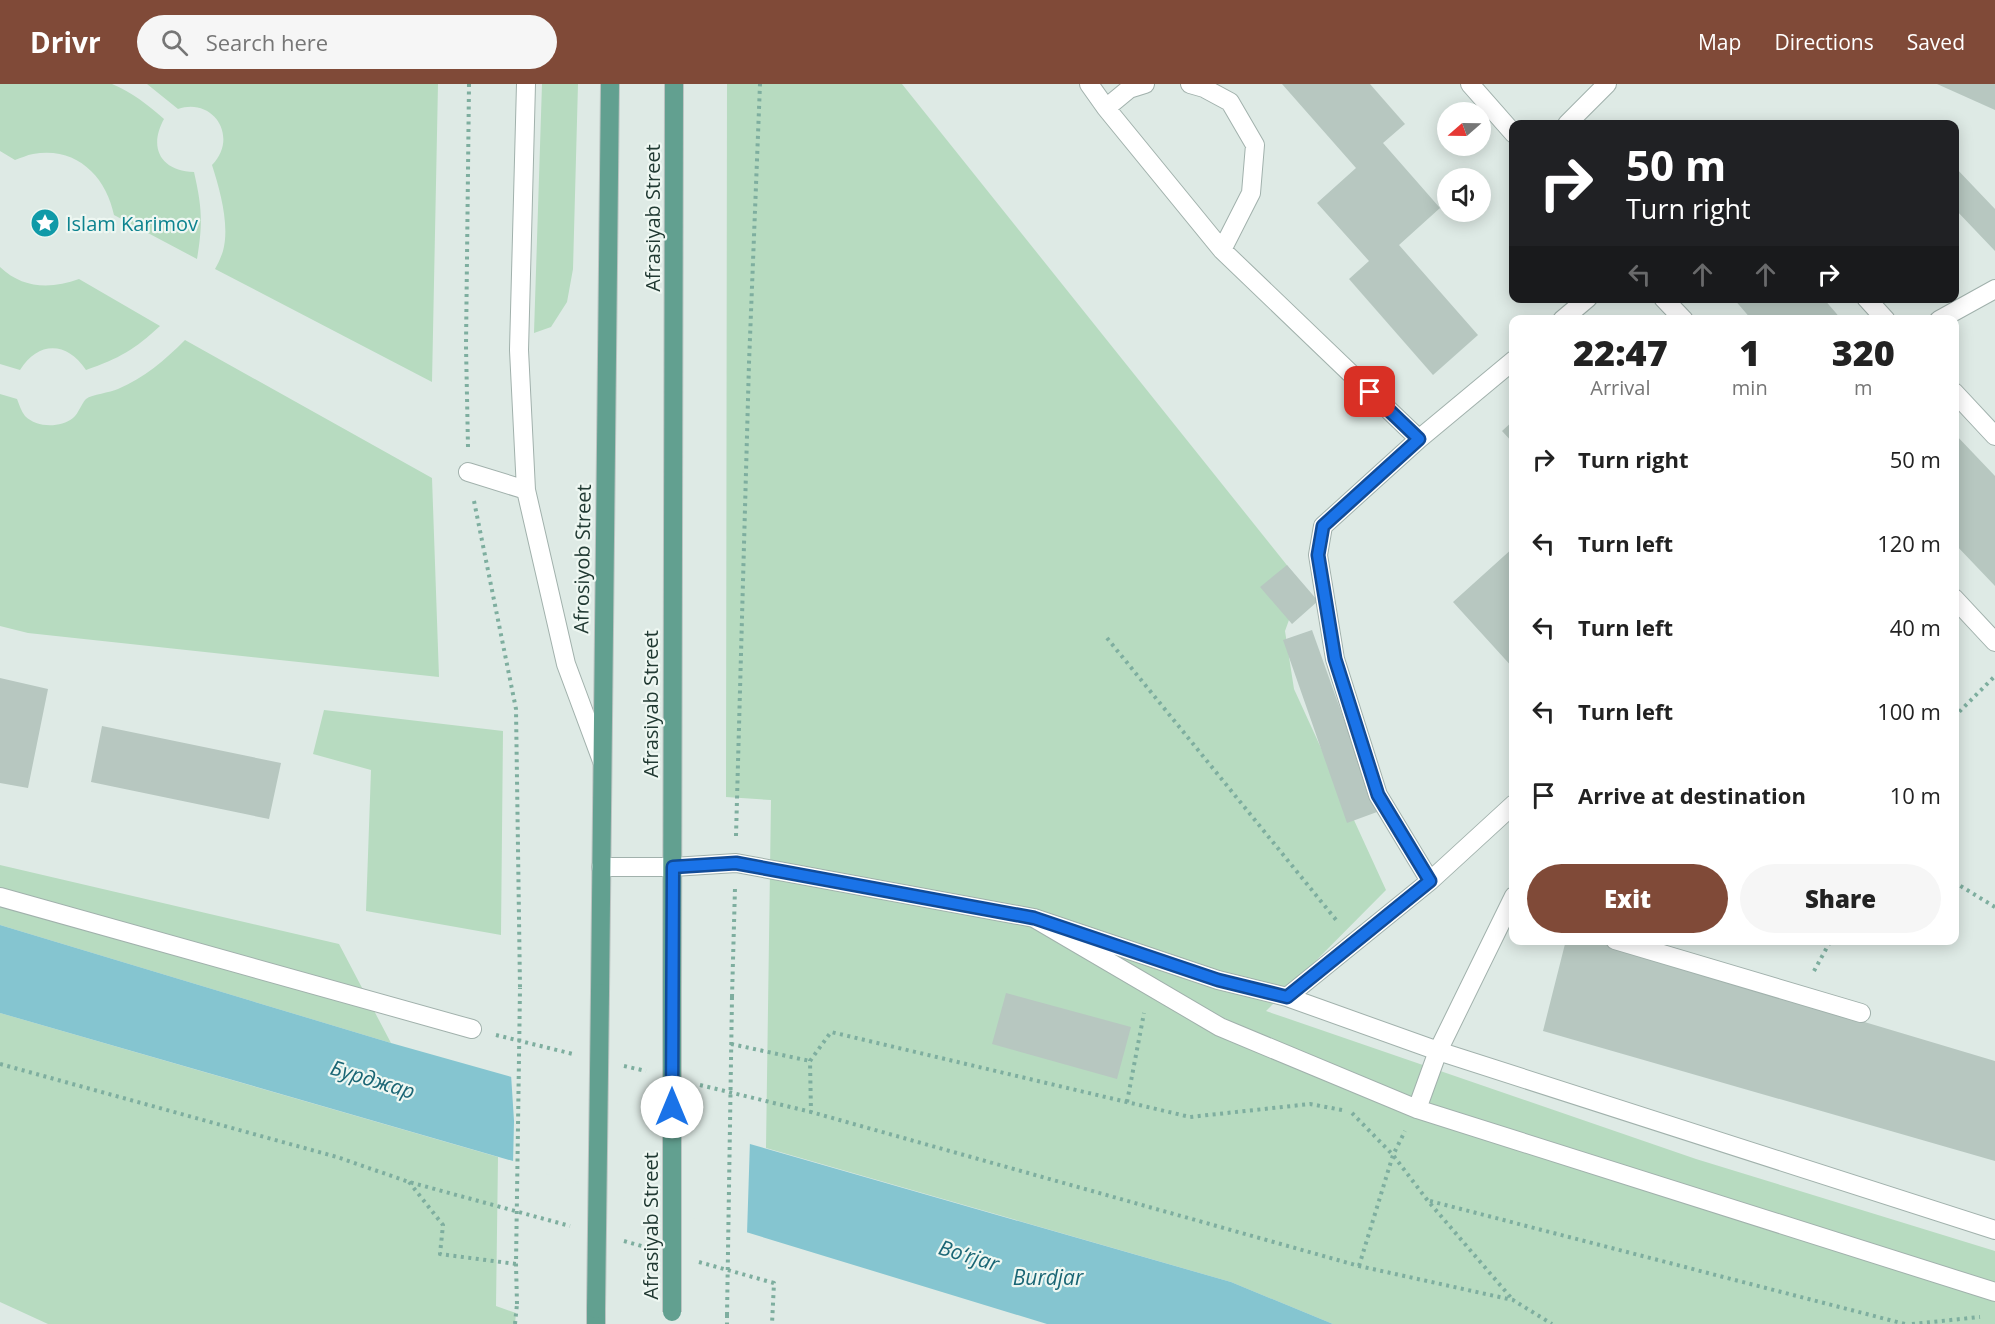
<!DOCTYPE html>
<html lang="en">
<head>
<meta charset="utf-8">
<style>
  body { margin:0; font-family:"Open Sans",sans-serif; background:#f6f6f6; color:#222; height:100vh; display:flex; flex-direction:column; font-size:22px; white-space:nowrap }
  * { box-sizing:border-box; margin:0 }
  p { font-size:20px; color:#767676 }
  .icon { flex:none; width:33px; height:33px; fill:none; stroke:currentColor; stroke-width:2; stroke-linecap:round; stroke-linejoin:round }
  .map { position:relative; flex:1; overflow:hidden }
  .panel { position:absolute; left:1509px; top:231px; width:450px; height:630px; display:flex; flex-direction:column; background:#fff; border-radius:12px; box-shadow:0 3px 15px #0003 }
  .panel>* { flex:none }
  .banner { position:absolute; left:1509px; top:36px; width:450px; height:183px; border-radius:12px; box-shadow:0 3px 15px #0003; background:#202124; color:#fff; overflow:hidden }
  .needle { width:39px; rotate:250deg }
  .fabs { position:absolute; left:1437px; top:18px; display:grid; gap:12px }
  .fabs a { display:grid; place-items:center; width:54px; height:54px; border-radius:50%; background:#fff; box-shadow:0 3px 15px #0003; font-size:30px }
  .pin { position:absolute; display:grid; place-items:center; width:51px; height:51px; color:#fff; margin:-26px; border-radius:12px; box-shadow:0 3px 9px #0006 }
  .me { position:absolute; width:66px; margin:-33px; rotate:0deg; stroke-linejoin:round; filter:drop-shadow(0 0 4px #0008) }
  .turn { display:flex; align-items:center; gap:21px; height:126px; padding:0 18px; font-size:27px }
  .turn .icon { width:78px; height:78px; stroke-width:2.5 }
  .turn b { display:block; font-size:42px; line-height:51px }
  .lanes { display:flex; align-items:center; height:57px; padding:0 18px; background:#0003; justify-content:center; gap:30px; direction:ltr }
  .lanes .off { opacity:.35 }
  .eta { display:flex; justify-content:space-evenly; align-items:center; height:102px; text-align:center }
  .eta b { font-size:36px; font-weight:800; line-height:42px }
  .action { display:flex; gap:12px; margin-top:auto; padding:12px 18px }
  .action a { flex:1; height:69px; border-radius:36px; background:#804a38; color:#fff; font-size:24px; font-weight:800; line-height:69px; text-align:center }
  .action a+a { background:#f6f6f6; color:#222 }
  ul { padding:0; list-style:none }
  li { display:flex; align-items:center; gap:18px; height:84px; padding:0 18px }
  li div { flex:1 }
  li b { display:block; font-size:22px }
  li em { font-style:normal }
  header { display:flex; align-items:center; gap:36px; box-sizing:border-box; height:84px; padding:0 30px; background:#804a38; color:#fff }
  header strong { font-size:28px }
  nav { display:flex; gap:33px; margin-inline-start:auto; font-size:21px }
  .search { width:420px; height:54px; background:#f6f6f6; display:flex; align-items:center; gap:15px; box-sizing:border-box; padding:0 21px; border-radius:33px; color:#767676; font-size:22px }
  .map>svg:first-child { display:block }
</style>
</head>
<body>
<header>
<strong>Drivr</strong>
<div class="search"><svg class="icon" aria-label="search" viewBox="0 0 24 24"><circle cx="10" cy="10" r="6"/><path d="M15 15l6 6"/></svg>Search here</div>
<nav><a>Map</a><a>Directions</a><a>Saved</a></nav>
</header>
<div class="map">
<svg width="1995" height="1240" viewBox="0 0 1995 1240">
  <rect width="100%" height="100%" fill="#deeae5"/>
  <!-- green -->
  <path fill="#b7dbc0" d="M0,0h112c20,8 36,21 52,35 -16,29 -3,52 30,53 8,35 9,51 3,87l-83,-44c-8,-39 -38,-69 -81,-61 -6,1 -12,4 -18,6l-15,-9z
    M147,0h291l-6,298 -217,-113c3,-5 6,-12 8,-18 7,-26 -3,-61 -11,-86 27,-27 2,-68 -34,-56z
    M542,0h36l-5,185 -6,33 -16,25 -17,6z
    M727,0h175l400,500 -17,47 9,58 92,201 -120,121 430,148 299,92v73h-662l-102,-42 -465,-134 5,-348 -45,-3z
    M0,183c23,22 51,22 79,12l81,47c-26,24 -40,32 -74,44 -19,-29 -48,-29 -66,0l-20,-6z
    M185,256l247,138 7,199 -411,-44 -28,-7v-232l17,5c2,5 4,12 8,17 12,12 35,12 48,2 6,-5 8,-14 13,-19 6,-5 24,-6 32,-10 26,-11 47,-29 67,-49z
    M324,626l179,21 -2,204 -135,-24 5,-141 -58,-16z
    M0,781l339,79 52,99 -391,-118z
    M0,929l498,144 -2,149 20,7 -1,11h-467l-48,-22z"/>
  <!-- water -->
  <path fill="#85c5d0" d="M0,841l391,118 359,101 481,138 102,42h-286l-534,-163 -513,-148z"/>
  <!-- pier -->
  <path fill="#deeae5" d="M511,990l239,66 -3,94 -234,-70 1,-43z"/>
  <!-- building -->
  <path fill="#b7c7c0" d="M1282,0h88l35,40 -22,19 57,65 -41,37 79,90 -45,40 -84,-96 20,-18 -52,-58 39,-35z
    M1937,0h58v26z
    M1954,82l41,43v42l-41,-43z
    M1733,214h90l19,22h-90z
    M1514,336v24l-12,-13z
    M1954,349l41,43v110l-41,-43z
    M1514,463v122l-61,-67z
    M1287,481l31,36 -26,23 -32,-37z
    M1312,546l65,182 -30,11 -64,-183z
    M0,594l48,11 -20,99 -28,-5z
    M102,642l179,37 -12,56 -178,-37z
    M1566,856h24l405,121v100l-452,-130z
    M1006,909l125,34 -14,52 -125,-35z"/>
  <g fill="none" stroke-linecap="round" stroke-linejoin="round">
    <!-- minor casing -->
    <g stroke="#a1b1ac" stroke-width="20">
      <path id="minor" d="M526,0l-7,266 7,140 40,174 36,97
        M1089,0l17,24 116,142 197,189 95,-79
        M1190,0l14,4 26,14 25,43 -4,48 -29,57
        M1470,0l44,50
        M1106,24l23,-19 16,-5
        M1567,40l40,-40
        M1663,214l21,22
        M1866,214l20,22
        M1562,236l26,-22
        M1939,236l56,-31
        M1954,308l41,44
        M1419,355l-96,87 -5,29 17,104 43,136 52,86
        M468,388l58,18
        M1954,514l41,44
        M601,783h72l63,-4 298,55 184,62 69,17 143,-116 84,-77
        M0,813l472,132
        M1034,834l186,109 197,82 578,183
        M1615,856l246,73
        M1287,913l151,54 557,179
        M1417,1025l21,-58 76,-155"/>
    </g>
    <!-- major casing -->
    <g stroke="#bcc4c2" stroke-width="20">
      <path id="major" d="M600,909l10,-909
        M672,909l2,-909
        M596,1240v-15"/>
    </g>
    <!-- path -->
    <path stroke="#7eae9f" stroke-width="4" stroke-dasharray="3 4.5" stroke-linecap="butt" d="M468,363l-2,-101 3,-262
      M474,417l42,208 4,279
      M1107,554l230,283
      M1954,633l41,-41
      M736,752l13,-473 11,-279
      M1954,798l41,25
      M1814,887l17,-31
      M732,913l3,-109
      M496,951l77,19
      M731,960l79,17
      M0,980l337,93 72,25 161,44
      M624,982l22,5
      M700,1001l111,27
      M1127,1018l17,-89
      M1342,1026l-32,-6 -120,13 -359,-85 -21,29 1,51 548,154 154,34 39,24
      M1352,1029l41,42 35,46 85,99
      M409,1098l34,43 -3,29 76,10
      M1430,1117l475,123
      M624,1157l21,6
      M699,1178l75,21 -2,41
      M1359,1182l34,-111 12,-24
      M727,1231v9
      M515,1240l2,-20
      M1912,1240l68,-7"/>
    <!-- minor -->
    <use href="#minor" stroke="#fff" stroke-width="18"/>
    <!-- major -->
    <use href="#major" stroke="#62a090" stroke-width="18"/>
    <!-- major-bridge casing -->
    <g stroke="#bcc4c2" stroke-width="20" stroke-linecap="butt">
      <path id="major-bridge" d="M596,1225l4,-316
        M672,1228v-319"/>
    </g>
    <!-- path-bridge -->
    <path stroke="#7eae9f" stroke-width="4" stroke-dasharray="3 4.5" stroke-linecap="butt" d="M517,1220l-1,-40 4,-276
      M727,1231l5,-318"/>
    <!-- major-bridge -->
    <use href="#major-bridge" stroke="#62a090" stroke-width="18"/>
  </g>
  <g fill="none" stroke-linecap="round" stroke-linejoin="round">
    <!-- route casing -->
    <g stroke="#114b97" stroke-width="15">
      <path id="route" d="M672,1023l1,-240 63,-4 298,55 184,62 69,17 143,-116 -52,-86 -43,-136 -17,-104 5,-29 96,-87 -49,-47"/>
    </g>
    <!-- route -->
    <use href="#route" stroke="#1a73e8" stroke-width="10"/>
  </g>
  <!-- icons -->
  <defs>
    <g id="sight-disc" transform="scale(1.5)"><circle r="9.5" fill="#0f9aa8" stroke="#eef7f2"/><path d="M0-6L1.8-2.2L6-1.7L2.9 1.2L3.7 5.4L0 3.3L-3.7 5.4L-2.9 1.2L-6-1.7L-1.8-2.2Z" fill="#fff"/></g>
  </defs>
  <g fill-rule="evenodd">
    <use href="#sight-disc" x="45" y="139"/>
  </g>
  <g text-anchor="middle" dominant-baseline="central" stroke-width="4.5" stroke-linejoin="round" paint-order="stroke">
    <!-- street labels -->
    <g font-size="20" fill="#203932" stroke="#eef7f2">
      <text transform="translate(652 134) rotate(-90)">Afrasiyab Street</text>
      <text transform="translate(582 475) rotate(-89)">Afrosiyob Street</text>
      <text transform="translate(650 620) rotate(-90)">Afrasiyab Street</text>
      <text transform="translate(650 1142) rotate(-90)">Afrasiyab Street</text>
    </g>
    <!-- culture labels -->
    <g font-size="20" fill="#0d838f" stroke="#eef7f2" text-anchor="start">
      <text x="66" y="139">Islam Karimov</text>
    </g>
    <!-- water labels -->
    <g font-size="21" font-style="italic" fill="#1a6675" stroke="#eef7f2">
      <text transform="translate(373 995) rotate(17)">Бурджар</text>
      <text transform="translate(969 1171) rotate(17)">Bo‘rjar</text>
      <text x="1048" y="1193">Burdjar</text>
    </g>
  </g>
</svg>
<div class="fabs">
<a><svg class="needle" viewBox="-14 -14 28 28"><path d="M0-13l5 13h-10z" fill="#e53935"/><path d="M0 13l5-13h-10z" fill="#767676"/></svg></a>
<a><svg class="icon" aria-label="sound" viewBox="0 0 24 24"><path d="M4 9h4l5-4v14l-5-4H4zM17 9q2 3 0 6"/></svg></a>
</div>
<div class="pin" style="left:1370px;top:308px;background:#d93025"><svg class="icon" aria-label="arrive" viewBox="0 0 24 24"><path d="M6 21V4h12l-3 4 3 4H6"/></svg></div>
<svg class="me" style="left:672px;top:1023px" viewBox="-20 -20 40 40"><circle r="19" fill="#fff"/><path d="M0-13L10 11 0 6-10 11z" fill="#1a73e8"/></svg>
<div class="banner">
<div class="turn"><svg class="icon" aria-label="right" viewBox="0 0 24 24"><path d="M7 20v-9h11M14 6l5 5-5 5"/></svg><div><b>50 m</b>Turn right</div></div>
<div class="lanes"><svg class="icon off" aria-label="left" viewBox="0 0 24 24"><path d="M17 20v-9H6M10 6l-5 5 5 5"/></svg><svg class="icon off" aria-label="ahead" viewBox="0 0 24 24"><path d="M12 20V5M6 11l6-6 6 6"/></svg><svg class="icon off" aria-label="ahead" viewBox="0 0 24 24"><path d="M12 20V5M6 11l6-6 6 6"/></svg><svg class="icon" aria-label="right" viewBox="0 0 24 24"><path d="M7 20v-9h11M14 6l5 5-5 5"/></svg></div>
</div>
<section class="panel">
<div class="eta">
<div><b>22:47</b><p>Arrival</p></div>
<div><b>1</b><p>min</p></div>
<div><b>320</b><p>m</p></div>
</div>
<ul>
<li><svg class="icon" aria-label="right" viewBox="0 0 24 24"><path d="M7 20v-9h11M14 6l5 5-5 5"/></svg><div><b>Turn right</b></div><em>50 m</em></li>
<li><svg class="icon" aria-label="left" viewBox="0 0 24 24"><path d="M17 20v-9H6M10 6l-5 5 5 5"/></svg><div><b>Turn left</b></div><em>120 m</em></li>
<li><svg class="icon" aria-label="left" viewBox="0 0 24 24"><path d="M17 20v-9H6M10 6l-5 5 5 5"/></svg><div><b>Turn left</b></div><em>40 m</em></li>
<li><svg class="icon" aria-label="left" viewBox="0 0 24 24"><path d="M17 20v-9H6M10 6l-5 5 5 5"/></svg><div><b>Turn left</b></div><em>100 m</em></li>
<li><svg class="icon" aria-label="arrive" viewBox="0 0 24 24"><path d="M6 21V4h12l-3 4 3 4H6"/></svg><div><b>Arrive at destination</b></div><em>10 m</em></li>
</ul>
<div class="action"><a>Exit</a><a>Share</a></div>
</section>
</div>
</body>
</html>
